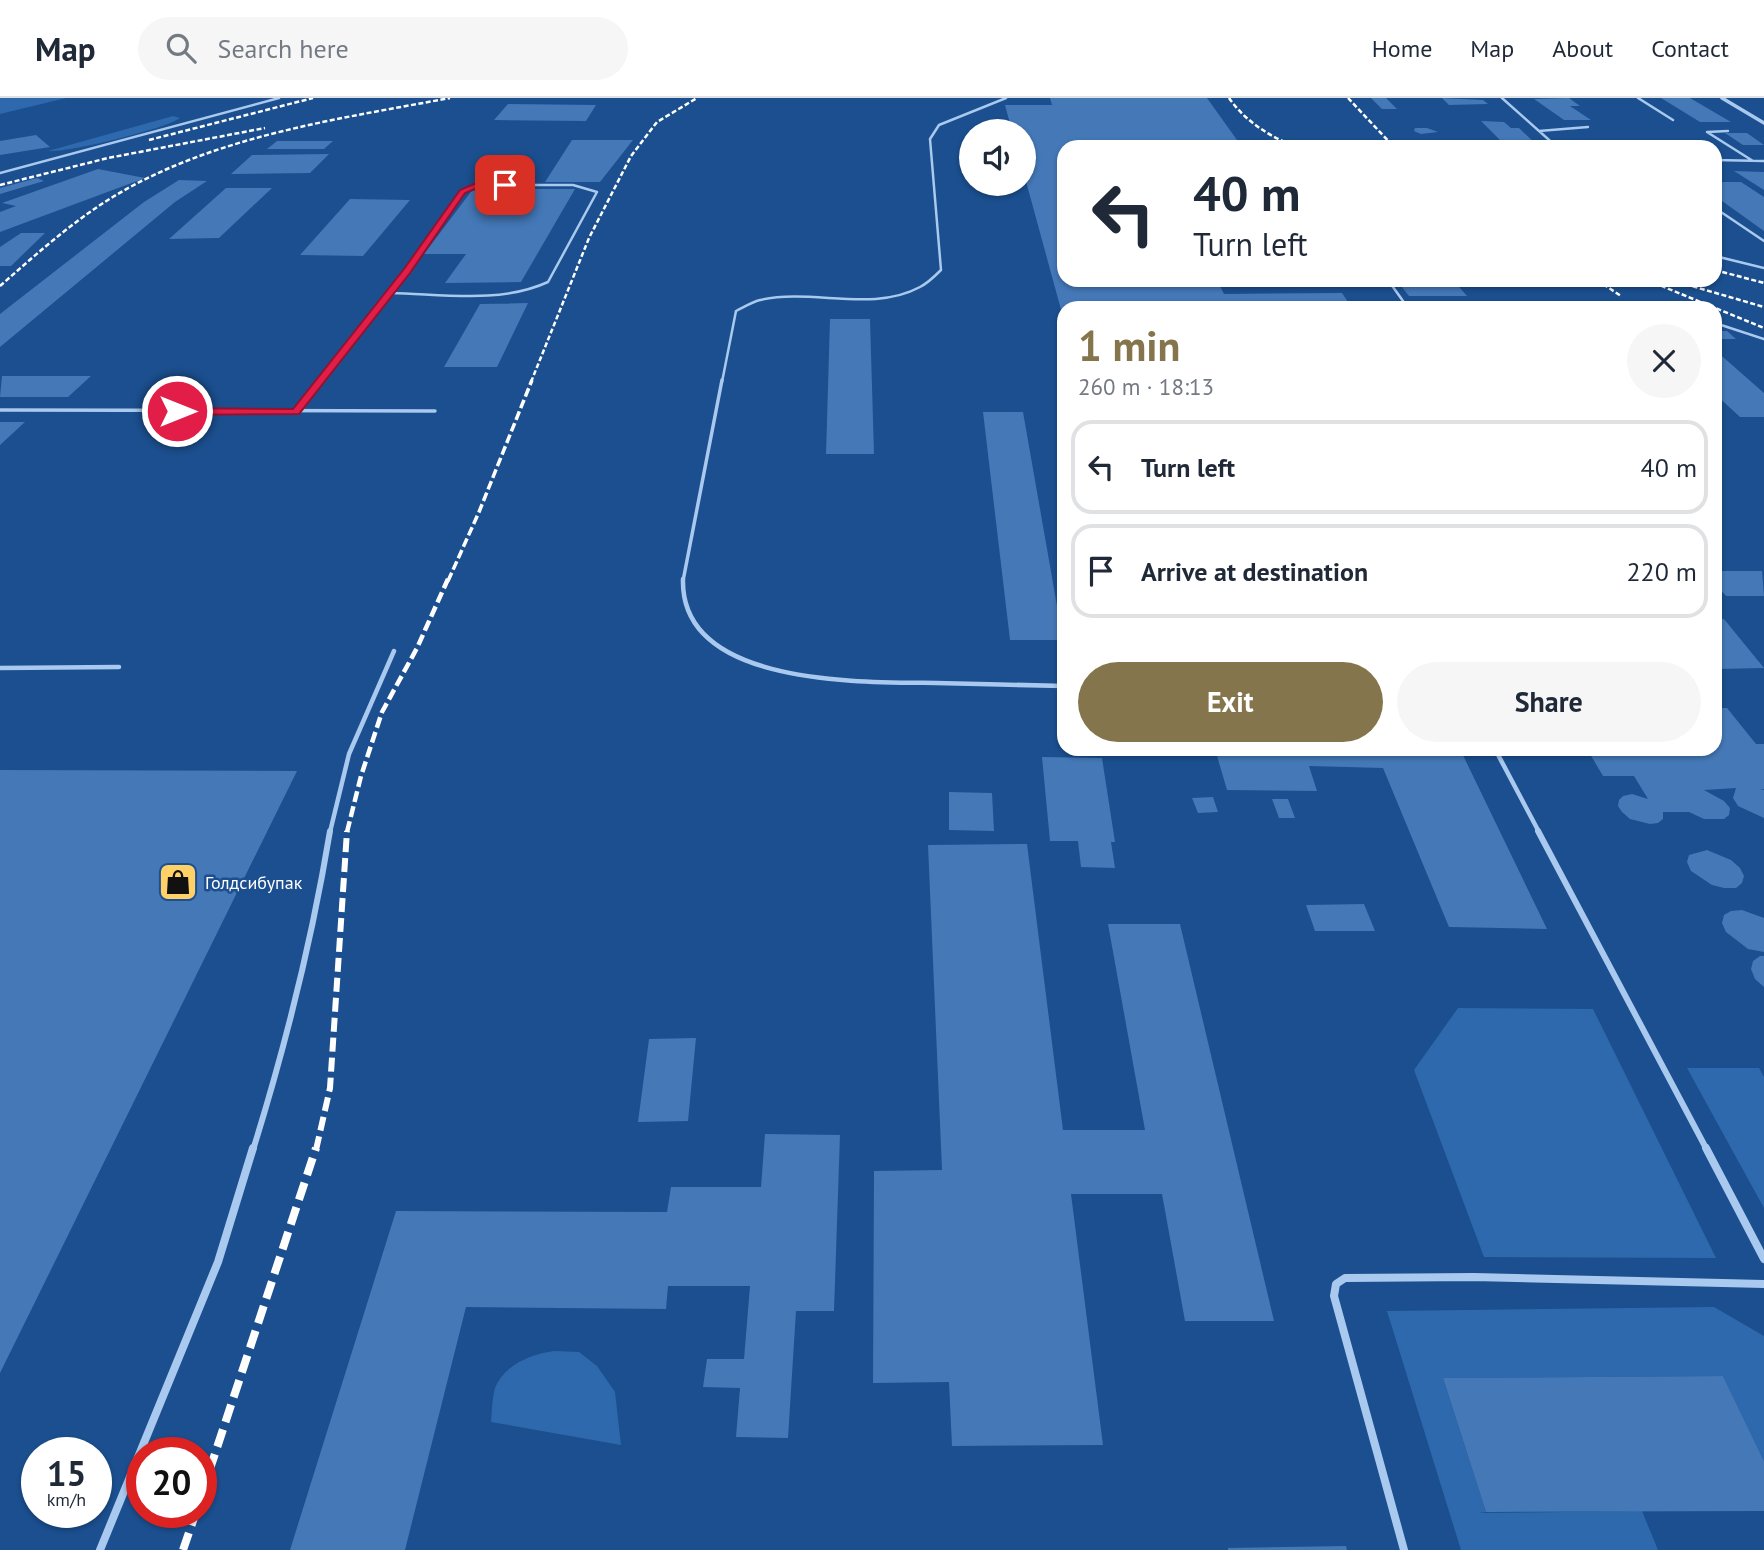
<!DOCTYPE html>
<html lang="en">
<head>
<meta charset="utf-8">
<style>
  body { margin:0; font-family:"PT Sans",sans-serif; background:#f6f6f7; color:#1f2937; height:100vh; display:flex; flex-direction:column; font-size:26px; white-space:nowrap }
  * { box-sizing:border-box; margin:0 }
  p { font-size:23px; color:#747a83 }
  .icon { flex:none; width:38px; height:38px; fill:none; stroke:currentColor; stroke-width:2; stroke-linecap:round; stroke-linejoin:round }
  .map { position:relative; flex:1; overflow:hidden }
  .side { position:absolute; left:1057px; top:203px; width:665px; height:455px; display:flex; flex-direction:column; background:#fff; border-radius:21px; box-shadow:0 2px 5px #0004 }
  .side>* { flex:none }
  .banner { position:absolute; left:1057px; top:42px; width:665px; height:147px; border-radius:21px; box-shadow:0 2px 5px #0004; background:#fff; color:#1f2937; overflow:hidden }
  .tools { position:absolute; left:959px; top:21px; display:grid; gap:14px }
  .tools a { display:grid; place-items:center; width:77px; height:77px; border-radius:50%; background:#fff; box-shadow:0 2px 5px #0004; font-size:35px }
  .speed { position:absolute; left:21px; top:1339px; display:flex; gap:14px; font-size:35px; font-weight:700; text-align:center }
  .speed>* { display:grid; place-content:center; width:91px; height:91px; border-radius:50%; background:#fff; box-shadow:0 2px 5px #0004; line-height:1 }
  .speed small { font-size:18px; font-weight:400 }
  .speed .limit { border:10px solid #d22; background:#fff; color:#111 }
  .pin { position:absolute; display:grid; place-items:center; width:60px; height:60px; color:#fff; margin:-30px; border-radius:14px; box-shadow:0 4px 10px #0006 }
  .me { position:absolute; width:77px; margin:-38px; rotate:90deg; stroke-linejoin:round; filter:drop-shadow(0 0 5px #0008) }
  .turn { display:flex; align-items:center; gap:24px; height:147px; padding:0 21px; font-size:32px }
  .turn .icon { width:91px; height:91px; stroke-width:2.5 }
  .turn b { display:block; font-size:49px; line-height:60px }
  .round { display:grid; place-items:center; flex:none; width:74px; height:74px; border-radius:37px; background:#f6f6f7 }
  .head { display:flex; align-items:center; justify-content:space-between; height:119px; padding:0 21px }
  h1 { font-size:42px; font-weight:600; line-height:52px; color:#84754c }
  .cta { display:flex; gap:14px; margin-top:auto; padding:14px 21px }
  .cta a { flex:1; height:80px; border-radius:42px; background:#84754c; color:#fff; font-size:28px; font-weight:600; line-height:80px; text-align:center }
  .cta a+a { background:#f6f6f7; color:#1f2937 }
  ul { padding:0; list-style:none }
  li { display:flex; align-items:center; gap:21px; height:94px; margin:0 14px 10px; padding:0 7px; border:4px solid #e0e1e3; border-radius:21px }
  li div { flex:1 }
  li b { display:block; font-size:26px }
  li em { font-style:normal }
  header { display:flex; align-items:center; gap:42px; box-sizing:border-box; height:98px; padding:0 35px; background:#fff; border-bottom:2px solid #e0e1e3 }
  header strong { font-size:33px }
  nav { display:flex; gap:38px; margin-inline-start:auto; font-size:24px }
  .search { width:490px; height:63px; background:#f6f6f7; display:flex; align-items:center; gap:18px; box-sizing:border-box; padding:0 24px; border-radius:38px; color:#747a83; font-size:26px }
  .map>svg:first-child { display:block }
</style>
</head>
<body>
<header>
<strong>Map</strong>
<div class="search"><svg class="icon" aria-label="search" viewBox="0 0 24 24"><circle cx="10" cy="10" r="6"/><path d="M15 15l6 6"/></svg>Search here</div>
<nav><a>Home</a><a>Map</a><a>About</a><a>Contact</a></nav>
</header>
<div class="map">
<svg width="1764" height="1452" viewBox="0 0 1764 1452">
  <rect width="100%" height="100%" fill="#1b4f8f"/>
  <!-- green -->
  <path fill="#2e69ad" d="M0,0h66l-66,16z
    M173,18l7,2c-15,11 -113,35 -132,33z
    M1458,910l135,1 123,249 -232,-1 -70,-187z
    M1687,970h72l5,9v131z
    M1714,1209l50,29v125l-41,-85 -280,2 43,134 -8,1 164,-2 16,39h-197l-74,-239z
    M554,1253l25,1 18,14 18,26 6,53 -130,-23c1,-10 1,-24 4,-34 9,-23 36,-34 59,-37z"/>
  <!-- building -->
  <path fill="#4478b7" d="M1050,0h157l35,49h-178v133h191l2,4h-38l5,10 118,-1 10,15h-288l-1,9 -39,-143v-43h-12l-7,-26h47z
    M1371,0h15l11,11h-15z
    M1442,0l41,2 5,4 -39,1z
    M1569,0l11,8h-10l21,14h-27l-30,-21z
    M1661,0h29l41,24h-31z
    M508,6l88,1 -10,16 -92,-1z
    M1481,23l23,1 7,6h8l20,19h-32z
    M1415,30h12l11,4 -17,2 -7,-3z
    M1725,35h22l17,12h-21z
    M36,37l14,12 -50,8v-14z
    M572,42h61l-33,42h-55z
    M277,43h56l-9,8h-57z
    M1431,43l14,1 6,4 -17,1 -7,-4z
    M329,56l-19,19 -79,1 21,-19z
    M98,71l47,9 -145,54v-20l16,-6 -14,-3z
    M1734,73l30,1v18z
    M37,80l7,3 -44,13v-6z
    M179,82l28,1 -32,21 -175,145v-33l144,-112z
    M1715,84h26l23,15v34l-49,-35z
    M226,90h46l-53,50 -50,1z
    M473,91h102l-54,93 -76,1 21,-29h-42z
    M350,101l60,1 -47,56 -63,-1z
    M21,135h24l-34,33h-11v-19z
    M1397,183h57l13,15h-58z
    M528,205l-31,64h-53l36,-63z
    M830,221h40l4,135h-48z
    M1715,233h12l9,8h-21z
    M1715,252l49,43v24h-24l-25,-23z
    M2,278h89l-23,21h-68z
    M983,314h40l40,228h-53z
    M0,324h25l-25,23z
    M1715,473h47l2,25h-38l-11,-12z
    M1715,521h9l40,49 -46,1 -3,-4z
    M1715,610h12l29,36h8v45h-4l4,1v28l-26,-12 -5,-8 3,-10 -32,2 20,11 6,7 -1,7 -5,4h-20l-15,-7h-26v7l-5,4 -8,1 -20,-5 -8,-7 -4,-6 1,-6 4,-4 9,-2 16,5 -14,-23h-31l-16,-27h128z
    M1215,651h245l87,180 -98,-2 -66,-159 -74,-2 8,25 -90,-1z
    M1042,659l60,1 13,84h-4l4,26 -34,-1 -3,-26h-28z
    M0,672l297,1 -297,602z
    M949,694l43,1 2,38 -45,-1z
    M1213,699l5,15 -20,1 -6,-15z
    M1272,701h16l7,19h-16z
    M1027,746l36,286h82l-37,-206h72l94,397h-89l-23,-127h-91l32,251 -151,1 -3,-64 -76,1 1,-212 68,-1 -14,-325z
    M1707,752l24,10 9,8 4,8 -2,7 -6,5h-12l-12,-3 -21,-14 -4,-9 2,-7z
    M1364,806l11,27h-60l-9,-26z
    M1742,812l22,8v34l-16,-3 -22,-17 -4,-9 2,-8 7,-4z
    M1760,858h4v31l-9,-8 -4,-10 2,-8z
    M696,940l-8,83 -50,1 11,-83z
    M765,1036l75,1 -6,176h-38l-8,127 -52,-1 4,-49 -37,-1 4,-28h37l6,-73h-82l-2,23 -200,-2 -61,243h-115l106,-339 271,1 4,-25h90z
    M1723,1278l41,85v50l-278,1 -43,-134z
    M1346,1448l1,4h-119v-2z"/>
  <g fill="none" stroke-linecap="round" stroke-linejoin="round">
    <!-- lane-far4 -->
    <path stroke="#a9c9ee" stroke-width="2.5" d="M1502,0l55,49
      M1638,0l35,22
      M1539,33l49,-4
      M1728,33l-21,1 46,29
      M1715,62l49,1
      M0,75l279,-75
      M1715,110l49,33
      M1715,158l49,12
      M1388,182l20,28
      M1715,225l49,16
      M320,284l87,-111 55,-79 21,-7h90l24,7 -49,90c-48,22 -106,12 -157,11
      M722,284l14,-71c8,-4 16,-9 24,-11 52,-12 112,13 160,-13 8,-4 15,-11 21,-17l-11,-131 9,-14 67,-27"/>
    <!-- lane-far3 -->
    <path stroke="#a9c9ee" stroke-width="3.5" d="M0,312l435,1
      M296,314l25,-32
      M683,483l39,-201"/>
    <!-- lane-far2 -->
    <path stroke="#a9c9ee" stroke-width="4.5" d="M683,481c-3,108 180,103 253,104 43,1 85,2 128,3
      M0,570l119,-1
      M1495,651l44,83
      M330,734l19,-78 45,-103"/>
    <!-- lane-far1 -->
    <path stroke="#a9c9ee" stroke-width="6" d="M1538,733l169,319
      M253,1052c33,-106 59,-210 77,-319"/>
    <!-- lane -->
    <path stroke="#a9c9ee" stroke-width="8" d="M1706,1050l58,111
      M100,1452l118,-288 35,-114
      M1404,1452l-70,-254 2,-12 9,-6 129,-1 290,7"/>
    <!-- street -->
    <path stroke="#a9c9ee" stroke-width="3.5" d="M1722,0l42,25"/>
    <!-- rail-far4 -->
    <path stroke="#fff" stroke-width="2.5" stroke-dasharray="5 2.5" stroke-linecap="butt" d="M1229,0c17,24 40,38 67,49
      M1348,0l46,49
      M149,42l164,-42
      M0,87l108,-27 157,-30
      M1715,172l49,13
      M1597,182l24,16
      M1647,182l117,48
      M1671,182l93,27
      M0,188c41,-36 83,-74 132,-100 97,-52 211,-68 318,-88
      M531,284l58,-144 42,-82 26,-34 40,-24"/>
    <!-- rail-far3 -->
    <path stroke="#fff" stroke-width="3.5" stroke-dasharray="9 3.5" stroke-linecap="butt" d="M448,483l31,-69 53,-132"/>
    <!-- rail-far2 -->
    <path stroke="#fff" stroke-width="4.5" stroke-dasharray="11 4.5" stroke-linecap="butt" d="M347,734l14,-56 21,-64 35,-64 31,-69"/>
    <!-- rail-far1 -->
    <path stroke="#fff" stroke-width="6" stroke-dasharray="14 6" stroke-linecap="butt" d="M316,1052l14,-62 17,-257"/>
    <!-- rail -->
    <path stroke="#fff" stroke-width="8" stroke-dasharray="18 8" stroke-linecap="butt" d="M201,1398l115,-348
      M183,1452l13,-38"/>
  </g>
  <!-- route -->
  <path fill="#e11d48" stroke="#92132f" stroke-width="2" d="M505,85l3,4 -33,2 -10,4 -55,80 -111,141 -122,1 -5,-4 5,-3 116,1 111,-140 56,-79 14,-6z"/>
  <!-- icons -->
  <defs>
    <g id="shop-square" transform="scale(2.0125)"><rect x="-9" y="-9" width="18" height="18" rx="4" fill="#ffd166" stroke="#1b4f8f"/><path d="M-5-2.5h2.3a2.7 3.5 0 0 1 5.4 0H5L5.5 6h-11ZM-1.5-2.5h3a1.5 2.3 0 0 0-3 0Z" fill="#111"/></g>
  </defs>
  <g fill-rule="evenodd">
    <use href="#shop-square" x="178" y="784"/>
  </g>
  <g text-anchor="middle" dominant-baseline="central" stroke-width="5" stroke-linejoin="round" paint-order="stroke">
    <!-- poi labels -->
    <g font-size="18" fill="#fff" stroke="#1b4f8f" text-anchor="start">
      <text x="205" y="784">Голдcибупак</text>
    </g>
  </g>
</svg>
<div class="tools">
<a><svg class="icon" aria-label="sound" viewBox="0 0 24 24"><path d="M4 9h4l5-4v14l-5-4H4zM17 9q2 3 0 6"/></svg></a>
</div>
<div class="speed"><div>15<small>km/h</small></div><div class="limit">20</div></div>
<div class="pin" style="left:505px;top:87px;background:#d93025"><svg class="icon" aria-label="arrive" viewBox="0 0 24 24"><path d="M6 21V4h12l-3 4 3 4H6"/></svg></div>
<svg class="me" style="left:177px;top:313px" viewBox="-20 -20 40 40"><circle r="17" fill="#e11d48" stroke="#fff" stroke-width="3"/><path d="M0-11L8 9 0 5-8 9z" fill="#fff"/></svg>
<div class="banner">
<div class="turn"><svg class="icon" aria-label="left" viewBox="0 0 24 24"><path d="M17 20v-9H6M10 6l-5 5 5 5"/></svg><div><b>40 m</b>Turn left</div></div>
</div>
<section class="side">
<div class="head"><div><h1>1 min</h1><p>260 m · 18:13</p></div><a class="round"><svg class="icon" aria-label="close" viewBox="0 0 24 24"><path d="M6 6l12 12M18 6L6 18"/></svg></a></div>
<ul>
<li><svg class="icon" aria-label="left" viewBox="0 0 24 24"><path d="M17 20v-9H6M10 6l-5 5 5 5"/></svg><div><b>Turn left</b></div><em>40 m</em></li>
<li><svg class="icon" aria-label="arrive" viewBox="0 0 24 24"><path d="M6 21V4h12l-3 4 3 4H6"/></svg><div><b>Arrive at destination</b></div><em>220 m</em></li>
</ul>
<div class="cta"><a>Exit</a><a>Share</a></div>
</section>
</div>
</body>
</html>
